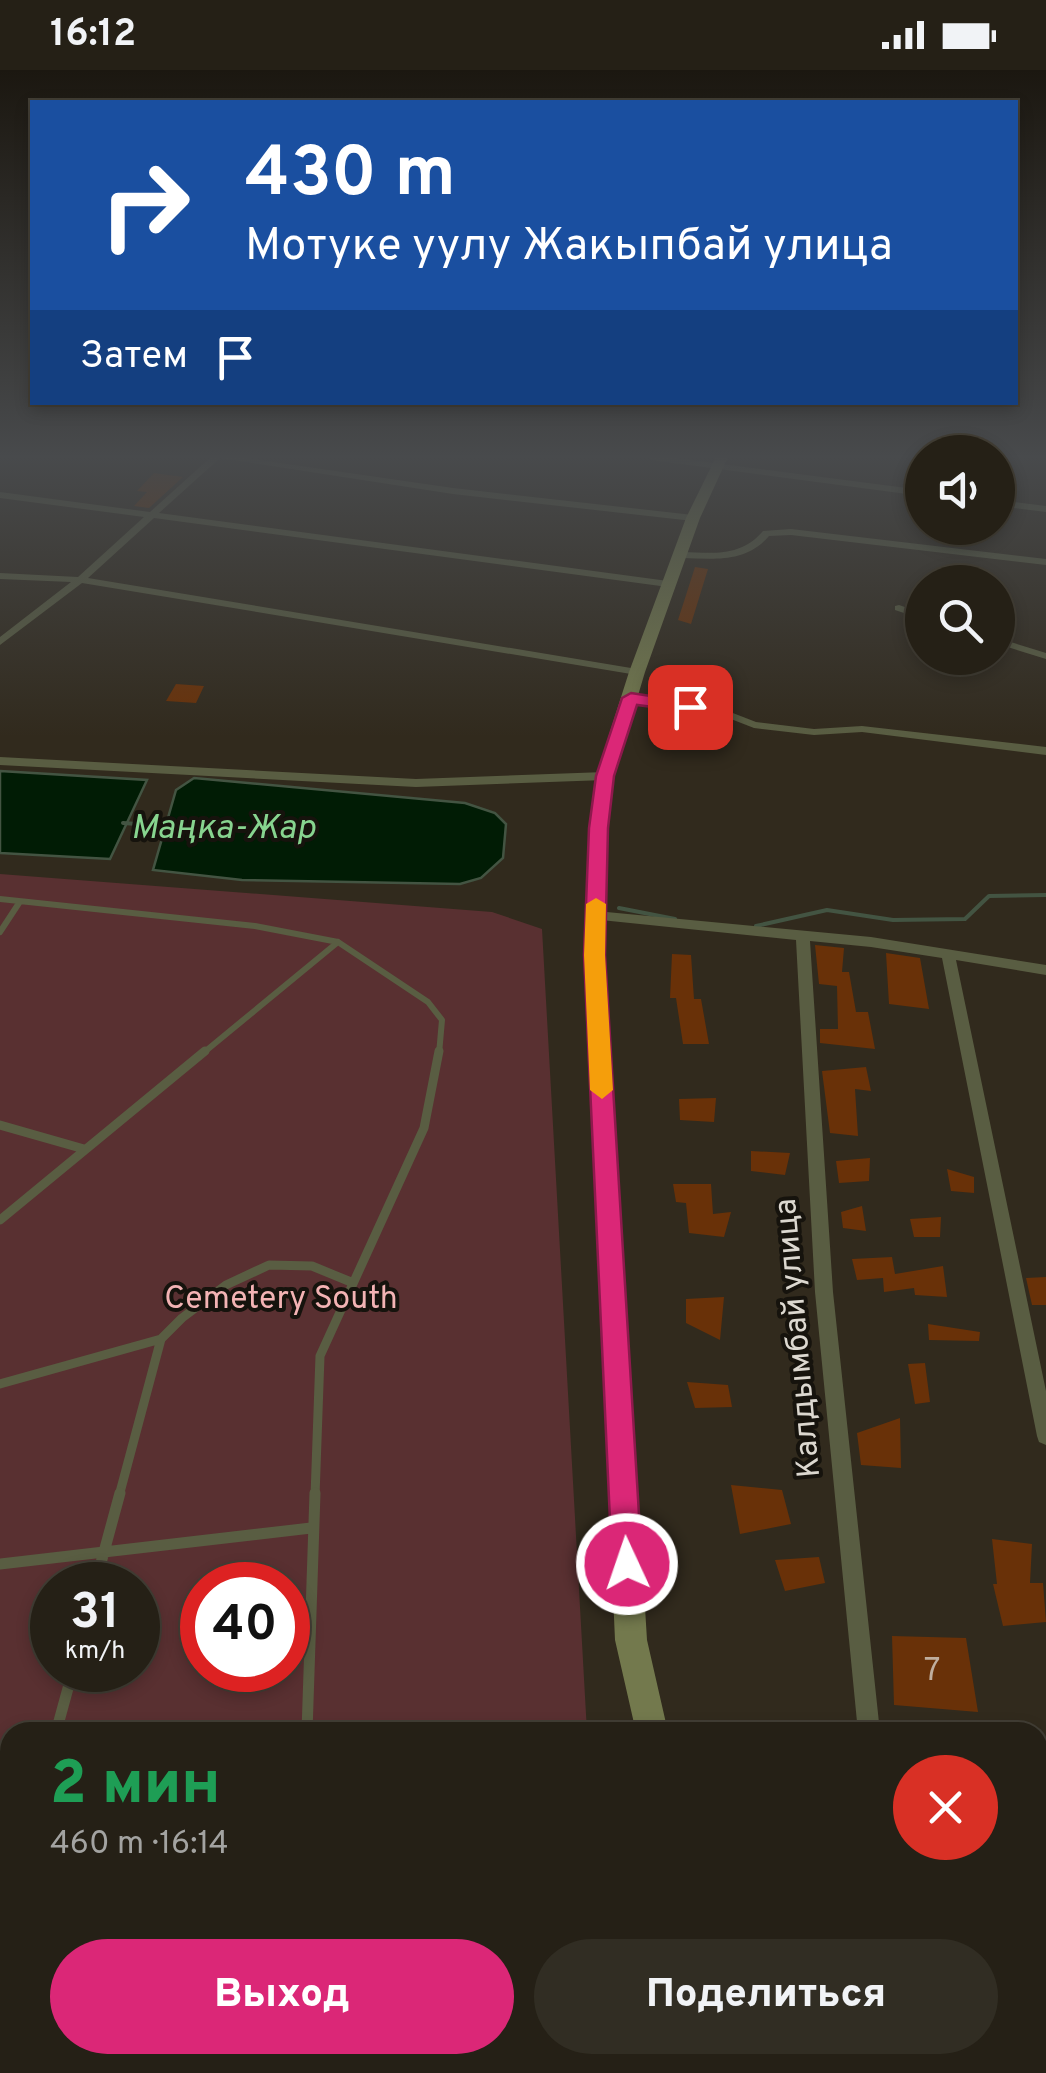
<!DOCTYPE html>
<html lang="ru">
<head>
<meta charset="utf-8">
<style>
  body { margin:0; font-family:Overpass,sans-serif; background:#312d23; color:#f1f3f6; height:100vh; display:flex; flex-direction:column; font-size:38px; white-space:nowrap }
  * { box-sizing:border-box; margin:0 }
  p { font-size:32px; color:#a3a3a1 }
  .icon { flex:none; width:55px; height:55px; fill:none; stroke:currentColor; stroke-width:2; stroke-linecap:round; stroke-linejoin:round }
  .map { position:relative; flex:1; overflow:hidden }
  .sheet { position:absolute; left:0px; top:1652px; width:1048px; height:352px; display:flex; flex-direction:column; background:#252016; border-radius:30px 30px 0 0; box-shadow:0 5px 15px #0003,0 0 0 2px #423e35 }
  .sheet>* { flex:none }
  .top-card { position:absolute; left:30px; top:30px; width:988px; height:305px; border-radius:0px; box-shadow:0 5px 15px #0003,0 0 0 2px #423e35; background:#1a4fa0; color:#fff; overflow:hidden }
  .fabs { position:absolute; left:905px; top:365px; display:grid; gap:20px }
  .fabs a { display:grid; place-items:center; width:110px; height:110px; border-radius:50%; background:#252016; box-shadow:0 5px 15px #0003,0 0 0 2px #423e35; font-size:50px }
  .speed { position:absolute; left:30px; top:1492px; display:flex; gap:20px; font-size:50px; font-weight:700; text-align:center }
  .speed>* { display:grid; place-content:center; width:130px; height:130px; border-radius:50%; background:#252016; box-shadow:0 5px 15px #0003,0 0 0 2px #423e35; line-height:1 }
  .speed small { font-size:25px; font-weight:400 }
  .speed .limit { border:15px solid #d22; background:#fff; color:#111 }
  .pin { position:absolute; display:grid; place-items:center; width:85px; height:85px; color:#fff; margin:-42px; border-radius:20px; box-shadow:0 5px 15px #0006 }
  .me { position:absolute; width:110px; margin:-55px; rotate:357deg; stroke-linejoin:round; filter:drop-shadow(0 0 8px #0008) }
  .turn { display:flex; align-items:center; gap:35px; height:210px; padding:0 50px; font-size:45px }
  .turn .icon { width:130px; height:130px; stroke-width:2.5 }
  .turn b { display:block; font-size:70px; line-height:85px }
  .then { display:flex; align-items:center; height:95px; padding:0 50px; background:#0003; gap:20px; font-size:38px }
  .round { display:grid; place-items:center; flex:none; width:105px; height:105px; border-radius:52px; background:#312d23 }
  .overview { display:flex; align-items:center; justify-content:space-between; height:170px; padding:0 50px }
  h1 { font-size:60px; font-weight:800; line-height:75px; color:#1e9e55 }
  .button { display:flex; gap:20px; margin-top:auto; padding:20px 50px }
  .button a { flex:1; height:115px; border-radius:60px; background:#db2777; color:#fff; font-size:40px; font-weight:800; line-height:115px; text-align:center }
  .button a+a { background:#312d23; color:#f1f3f6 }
  .status { display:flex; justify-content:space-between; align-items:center; height:70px; padding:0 50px; background:#252016; direction:ltr }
  .status svg { height:28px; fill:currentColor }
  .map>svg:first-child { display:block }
</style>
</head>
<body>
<div class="status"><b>16:12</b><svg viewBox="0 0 49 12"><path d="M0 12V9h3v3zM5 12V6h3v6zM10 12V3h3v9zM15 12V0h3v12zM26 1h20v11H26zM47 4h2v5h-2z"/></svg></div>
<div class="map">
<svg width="1046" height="2003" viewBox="0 0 1046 2003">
  <rect width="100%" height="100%" fill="#312a1d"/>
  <!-- green -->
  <path fill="#593031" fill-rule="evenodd" d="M0,804l492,38 50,17 45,803h-577v333h687l6,8h-703zM52,1515h86v85h-86zM202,1515h86v85h-86z"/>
  <!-- water -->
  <path fill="#011c05" stroke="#435442" stroke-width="2.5" d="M0,701l147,9 -37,79 -110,-6z
    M194,708l271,25 30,10 11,11 -3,34 -22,20 -21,6 -218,-4 -89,-10 23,-80z"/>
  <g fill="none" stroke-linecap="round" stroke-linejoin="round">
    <!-- stream -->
    <path stroke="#435442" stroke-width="4" d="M123,753l44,3
      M619,838l56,11
      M756,856l71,-16 66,10 72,-1 24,-23 57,-1"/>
  </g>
  <!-- building -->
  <path fill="#693108" d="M154,403l29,4 -34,31 -15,-2 13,-14 -10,-1z
    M695,497l13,2 -17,55 -13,-4z
    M176,614l28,2 -8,17 -30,-2z
    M815,875l29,3 -2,24h7l7,40h12l7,37 -55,-6v-14h18l-1,-43 -18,-2z
    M886,883l34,5 9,51 -40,-5z
    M672,884l19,1 3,44h7l8,45h-26l-7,-46h-6z
    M866,997l5,24 -16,-2 3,47 -28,-3 -8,-62z
    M716,1028l-2,24 -34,-2 -1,-21z
    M751,1081l39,2 -5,22 -34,-4z
    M870,1088l-1,23 -30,2 -3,-22z
    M947,1099l27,8v16l-23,-2z
    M673,1114h38l2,30 18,-2 -7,25 -35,-4 -3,-30 -10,-1z
    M862,1136l4,25 -23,-3 -2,-16z
    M941,1147l-1,20h-26l-4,-18z
    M892,1187l3,17 48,-8 4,31 -32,-2 -1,-7 -30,4 -1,-14 -26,2 -5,-21z
    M1046,1207v28h-14l-6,-27z
    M724,1227l-4,43 -34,-17v-24z
    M928,1254l52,8 -1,9 -50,-1z
    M925,1293l5,39 -15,2 -7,-40z
    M687,1312l41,3 4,22 -37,1z
    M900,1348l1,50 -40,-3 -4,-32z
    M731,1415l51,5 9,34 -51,10z
    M992,1469l40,5 -2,39h13l3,39 -43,4 -10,-42h4z
    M819,1487l6,26 -40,8 -10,-31z
    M892,1566l74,2 12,74 -84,-7z"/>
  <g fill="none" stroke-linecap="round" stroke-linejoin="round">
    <!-- lane-far2 -->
    <path stroke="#595d42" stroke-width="6" d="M0,829l255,27 83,16 90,60 14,18 -3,34
      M0,862l19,-29
      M202,984l136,-112"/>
    <!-- lane-far1 -->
    <path stroke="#595d42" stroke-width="9" d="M0,1055l84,24
      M0,1150l205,-169
      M0,1314l161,-45
      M119,1426l42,-157 21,-21 44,-33 43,-20 43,1 39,16
      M315,1426l5,-140 104,-228 15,-77"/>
    <!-- lane -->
    <path stroke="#595d42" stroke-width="11" d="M0,1494l311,-36
      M95,1515l25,-92
      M56,1662l17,-62
      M307,1662l8,-239
      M0,1715l10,2
      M0,1869l10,-37
      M480,1995l6,8
      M13,2003l10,-8
      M466,2003l3,-8"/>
    <!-- street -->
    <path fill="#595d42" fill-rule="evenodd" d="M211,387h27l215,31 240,27 5,3 -5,3 -240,-27 -233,-36 -61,55 509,68 5,3 -5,3 -514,-69 -66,60 549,91 5,3 -5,3 -555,-92 -82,62v-8l71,-55 -71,-3v-6l78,4 66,-60 -144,-19v-6l150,20z
      M647,387h20l255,33v6l-271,-36z
      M998,430l48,6v6l-48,-6z
      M791,459l255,30v6l-255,-30 -22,1c-23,27 -54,23 -86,22l-5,-3 5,-3c31,1 58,5 80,-21z
      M899,535l23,8v6l-27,-9v-4z
      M998,568l48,15v6l-48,-15z
      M631,625l89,13 36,14 58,7 48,-3 184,21v8l-184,-23 -48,3 -60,-7 -36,-14 -91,-14 -2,-2z
      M0,687l416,22 189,-7 6,4 -6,4 -189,7 -416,-22z
      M596,841l275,26 175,28v10l-90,-15 90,431v54l-7,-3 -2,-6 -95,-478 -71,-11 -61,-6 23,351 47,440h-22l-43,-440 -19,-352 -205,-21 -2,-3 2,-3z
      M890,1995h26l1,8h-26z"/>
    <!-- secondary -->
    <path fill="#73794d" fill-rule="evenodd" d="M716,387h12l-28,61 -55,154 -31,104 -6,52 -3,127 42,685 21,92h-32l-21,-92 -30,-685 5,-127 6,-52 33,-104 57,-154z
      M819,1995h41l3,8h-41z"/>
  </g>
  <!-- sky -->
  <linearGradient id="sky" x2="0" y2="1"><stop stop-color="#1b1710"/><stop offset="0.58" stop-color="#484a4c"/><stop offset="1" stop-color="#484a4c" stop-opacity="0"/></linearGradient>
  <rect width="1046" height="667" fill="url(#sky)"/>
  <!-- route -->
  <path fill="#db2777" stroke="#8e194d" stroke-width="2.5" d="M631,623l59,9 9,5 -9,5 -53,-7 -23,71 -6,52 -3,127 37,609 -4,11 -11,4 -11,-4 -4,-11 -28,-609 5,-127 7,-52 26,-78z"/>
  <!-- slow -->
  <path fill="#f59e0b" d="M596,828l10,6 -1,51 8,135 -11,9 -12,-9 -6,-135 2,-51z"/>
  <g text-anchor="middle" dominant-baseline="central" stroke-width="8" stroke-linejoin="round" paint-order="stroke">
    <!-- park labels -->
    <g font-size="32" fill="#f3b3b4" stroke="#16130d">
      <text x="281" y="1230">Cemetery South</text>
    </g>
    <!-- street labels -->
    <g font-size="32" fill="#dcd8d0" stroke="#16130d">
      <text transform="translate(799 1268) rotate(-95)">Калдымбай улица</text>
    </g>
    <!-- near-number labels -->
    <g font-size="32" fill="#bfae9e">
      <text x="932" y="1602">7</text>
    </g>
    <!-- water labels -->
    <g font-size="35" font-style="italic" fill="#87d48f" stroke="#16130d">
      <text x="223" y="759">Маңка-Жар</text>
    </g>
  </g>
</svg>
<div class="fabs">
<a><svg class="icon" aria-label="sound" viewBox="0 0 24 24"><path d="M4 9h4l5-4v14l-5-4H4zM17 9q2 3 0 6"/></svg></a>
<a><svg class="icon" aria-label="search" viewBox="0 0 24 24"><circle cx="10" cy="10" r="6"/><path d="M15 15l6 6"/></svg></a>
</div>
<div class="speed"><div>31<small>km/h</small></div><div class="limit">40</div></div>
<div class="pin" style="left:690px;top:637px;background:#d93025"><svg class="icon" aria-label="arrive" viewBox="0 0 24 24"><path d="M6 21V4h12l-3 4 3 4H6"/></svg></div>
<svg class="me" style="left:627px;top:1494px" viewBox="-20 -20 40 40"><circle r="17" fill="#db2777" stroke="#fff" stroke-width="3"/><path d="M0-11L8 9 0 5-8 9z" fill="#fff"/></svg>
<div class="top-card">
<div class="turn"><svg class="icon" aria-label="right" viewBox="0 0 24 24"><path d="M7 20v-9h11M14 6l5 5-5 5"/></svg><div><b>430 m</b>Мотуке уулу Жакыпбай улица</div></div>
<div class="then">Затем<svg class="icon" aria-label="arrive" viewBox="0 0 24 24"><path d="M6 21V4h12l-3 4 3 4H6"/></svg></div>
</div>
<section class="sheet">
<div class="overview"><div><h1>2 мин</h1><p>460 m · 16:14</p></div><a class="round" style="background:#d93025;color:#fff"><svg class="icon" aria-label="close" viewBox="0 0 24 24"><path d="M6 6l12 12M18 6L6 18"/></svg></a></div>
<div class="button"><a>Выход</a><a>Поделиться</a></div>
</section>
</div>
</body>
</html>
